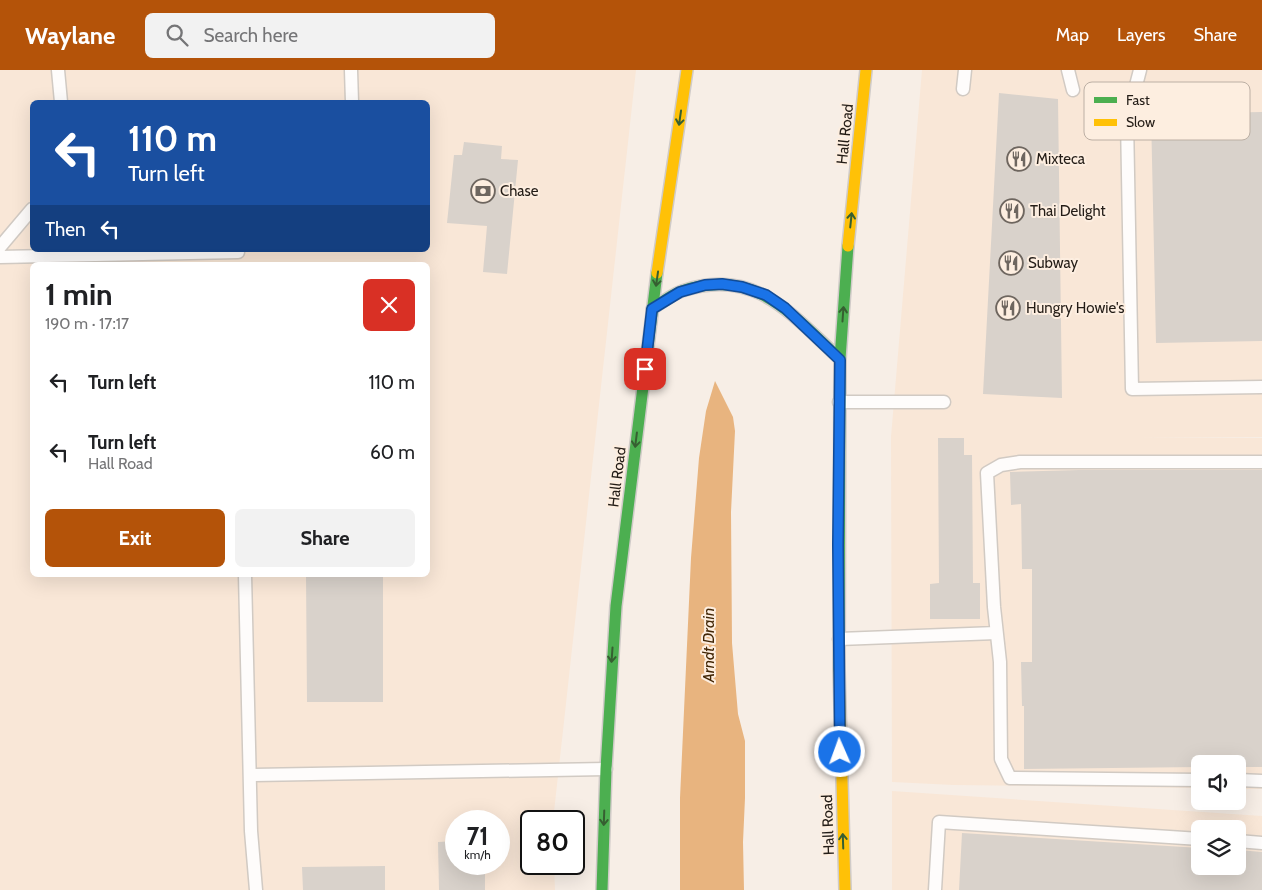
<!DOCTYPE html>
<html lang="en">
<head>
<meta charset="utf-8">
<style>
  body { margin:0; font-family:Cabin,sans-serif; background:#f2f2f2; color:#202124; height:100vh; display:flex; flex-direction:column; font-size:19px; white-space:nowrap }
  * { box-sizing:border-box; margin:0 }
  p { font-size:16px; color:#757577 }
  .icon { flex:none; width:28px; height:28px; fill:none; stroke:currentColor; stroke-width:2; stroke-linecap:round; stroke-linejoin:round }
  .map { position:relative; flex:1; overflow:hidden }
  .drawer { position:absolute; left:30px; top:192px; width:400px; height:315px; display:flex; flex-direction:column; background:#fff; border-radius:8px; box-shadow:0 5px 20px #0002 }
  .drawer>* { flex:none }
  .guide { position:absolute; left:30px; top:30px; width:400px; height:152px; border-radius:8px; box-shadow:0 5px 20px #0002; background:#1a4fa0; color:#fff; overflow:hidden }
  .controls { position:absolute; left:1191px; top:685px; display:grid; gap:10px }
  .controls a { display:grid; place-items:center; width:55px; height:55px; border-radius:8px; background:#fff; box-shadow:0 5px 20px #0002; font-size:25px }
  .speed { position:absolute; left:445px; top:740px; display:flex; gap:10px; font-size:25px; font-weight:700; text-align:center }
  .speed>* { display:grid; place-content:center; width:65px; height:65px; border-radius:50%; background:#fff; box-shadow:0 5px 20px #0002; line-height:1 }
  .speed small { font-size:12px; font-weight:400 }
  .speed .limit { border:2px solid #111; border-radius:8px; background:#fff; color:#111 }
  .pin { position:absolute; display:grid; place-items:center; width:42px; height:42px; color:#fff; margin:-21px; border-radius:10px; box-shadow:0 2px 8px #0006 }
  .me { position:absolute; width:55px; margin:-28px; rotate:358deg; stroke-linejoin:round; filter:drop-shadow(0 0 4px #0008) }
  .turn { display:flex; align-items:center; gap:18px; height:105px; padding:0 15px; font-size:22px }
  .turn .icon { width:65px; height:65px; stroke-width:2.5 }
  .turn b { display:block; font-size:35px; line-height:42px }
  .then { display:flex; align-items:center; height:48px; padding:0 15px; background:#0003; gap:10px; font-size:19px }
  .round { display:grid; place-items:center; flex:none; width:52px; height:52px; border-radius:8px; background:#f2f2f2 }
  .summary { display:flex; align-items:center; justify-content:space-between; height:85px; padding:0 15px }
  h1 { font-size:30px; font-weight:700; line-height:38px }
  .button { display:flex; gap:10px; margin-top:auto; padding:10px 15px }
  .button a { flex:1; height:58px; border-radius:8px; background:#b45309; color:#fff; font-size:20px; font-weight:700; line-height:58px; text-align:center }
  .button a+a { background:#f2f2f2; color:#202124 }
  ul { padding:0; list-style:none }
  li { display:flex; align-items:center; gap:15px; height:70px; padding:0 15px }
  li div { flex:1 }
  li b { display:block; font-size:19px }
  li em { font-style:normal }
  header { display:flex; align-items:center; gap:30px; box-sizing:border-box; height:70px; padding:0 25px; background:#b45309; color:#fff }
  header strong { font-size:24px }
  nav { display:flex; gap:28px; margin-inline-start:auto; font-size:18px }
  .search { width:350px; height:45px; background:#f2f2f2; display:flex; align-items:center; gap:12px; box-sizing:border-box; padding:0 18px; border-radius:8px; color:#757577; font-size:19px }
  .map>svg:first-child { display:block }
</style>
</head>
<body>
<header>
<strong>Waylane</strong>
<div class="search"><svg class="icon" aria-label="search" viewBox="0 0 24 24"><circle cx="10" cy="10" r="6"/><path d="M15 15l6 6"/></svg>Search here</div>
<nav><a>Map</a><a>Layers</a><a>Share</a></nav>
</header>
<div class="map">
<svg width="1262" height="820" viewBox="0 0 1262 820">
  <rect width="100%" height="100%" fill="#f7eee6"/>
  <!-- built -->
  <path fill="#f9e7d7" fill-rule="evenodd" d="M0,0h636l-83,751h-22v43h23l1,26h-555zM32,32h396v148h-396zM32,195h396v310h-396zM456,751h43v43h-43z
    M922,0h340v367h-123l123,1v351h-24v-25h-38v24l-246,-3 -62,-3 -1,-345z
    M892,721l370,25v74h-370zM1200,759h38v37h-38z"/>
  <!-- water -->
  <path fill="#e8b47f" d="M715,311l18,36 2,14 -4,81 1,131 6,71 7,27v57l-2,44 1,48h-64v-92l11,-240 8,-100 7,-47z"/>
  <!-- building -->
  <path fill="#d9d2cb" d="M999,23l59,6 4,299 -79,-4z
    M1262,42v229l-106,2 -5,-229z
    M464,72l38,4 -1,13 17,1 -11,114 -24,-2 4,-46 -40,-3 7,-68h8z
    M938,368h26v17h8l1,128h7v36h-50v-35l9,-1z
    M1079,400h183v297h-24v-3h-38v3l-176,2v-63h-2l-1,-44h11v-93h-10l-1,-65 -10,1 -1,-33z
    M306,505h77v127h-76z
    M962,763l238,15v18h38v-16l24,2v38h-303z
    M456,771v23h29v26h-46l-1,-48z
    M385,796v24h-82l-1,-23z"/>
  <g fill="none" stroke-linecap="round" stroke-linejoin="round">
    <!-- lane casing -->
    <g stroke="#d1cac3" stroke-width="15">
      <path id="lane" d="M58,0l3,32
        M351,0l1,32
        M1068,0l5,20
        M1140,0l-13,50 5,269 130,-2
        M963,19l2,-19
        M0,177l32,-38
        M0,187l238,-5
        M839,332h105
        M245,505l6,256 5,59
        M839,569l157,-6
        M250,705l356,-6
        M1200,710l-190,-2 -9,-19 -1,-97 -6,-55 -7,-134 14,-8 19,-3h242
        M1238,710l24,1
        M1238,771l24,2
        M935,820l4,-68 261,17"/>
    </g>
    <!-- fast casing -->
    <g stroke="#d0cbc8" stroke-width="14">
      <path id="fast" d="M652,239c9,-6 19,-14 30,-18 73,-25 110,24 158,68
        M839,600l1,-311 8,-113
        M602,820l4,-121 10,-163 41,-333"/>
    </g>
    <!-- slow casing -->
    <g stroke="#d0cbc8" stroke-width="14">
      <path id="slow" d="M848,176l18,-176
        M657,203l30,-203
        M839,600l6,220"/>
    </g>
    <!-- lane -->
    <use href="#lane" stroke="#fefcfb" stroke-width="12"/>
    <!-- fast -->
    <use href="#fast" stroke="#4caf50" stroke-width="11"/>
    <!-- slow -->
    <use href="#slow" stroke="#ffc107" stroke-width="11"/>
  </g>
  <!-- one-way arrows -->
  <defs><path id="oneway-shaft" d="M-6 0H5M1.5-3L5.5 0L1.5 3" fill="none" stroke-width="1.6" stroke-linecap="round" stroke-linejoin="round" transform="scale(1.25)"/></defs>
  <g stroke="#365f31">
    <use href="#oneway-shaft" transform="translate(680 48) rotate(98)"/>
    <use href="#oneway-shaft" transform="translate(851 150) rotate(-84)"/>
    <use href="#oneway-shaft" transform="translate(657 209) rotate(98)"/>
    <use href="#oneway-shaft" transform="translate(843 244) rotate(-86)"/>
    <use href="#oneway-shaft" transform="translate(636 370) rotate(97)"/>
    <use href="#oneway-shaft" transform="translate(612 585) rotate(94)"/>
    <use href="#oneway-shaft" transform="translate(604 748) rotate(92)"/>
    <use href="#oneway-shaft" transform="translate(843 771) rotate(-92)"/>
  </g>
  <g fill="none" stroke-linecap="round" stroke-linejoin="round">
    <!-- route casing -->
    <g stroke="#114b97" stroke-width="12">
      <path id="route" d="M645,299l7,-60 28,-17 25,-7 17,-1 20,3 24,8 19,13 55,52 -2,185 2,207"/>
    </g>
    <!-- route -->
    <use href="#route" stroke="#1a73e8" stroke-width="9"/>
  </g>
  <!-- icons -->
  <defs>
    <g id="restaurant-ring" transform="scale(1.25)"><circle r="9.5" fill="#fdeee0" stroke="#6e665f" stroke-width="1.5"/><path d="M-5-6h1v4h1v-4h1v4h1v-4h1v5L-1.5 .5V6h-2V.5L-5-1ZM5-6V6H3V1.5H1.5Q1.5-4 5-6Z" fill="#6e665f"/></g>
    <g id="bank-ring" transform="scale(1.25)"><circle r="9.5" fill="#fdeee0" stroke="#6e665f" stroke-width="1.5"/><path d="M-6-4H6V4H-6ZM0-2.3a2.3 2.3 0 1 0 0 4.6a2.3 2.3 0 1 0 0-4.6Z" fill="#6e665f"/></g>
  </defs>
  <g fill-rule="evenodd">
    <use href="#restaurant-ring" x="1019" y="89"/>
    <use href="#bank-ring" x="483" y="121"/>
    <use href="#restaurant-ring" x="1012" y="141"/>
    <use href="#restaurant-ring" x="1011" y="193"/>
    <use href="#restaurant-ring" x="1008" y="238"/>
  </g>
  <g text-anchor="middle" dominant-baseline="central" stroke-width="4" stroke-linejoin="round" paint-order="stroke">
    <!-- street labels -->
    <g font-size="15" fill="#241d17" stroke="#fdeee0">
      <text transform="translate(845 64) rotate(-84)">Hall Road</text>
      <text transform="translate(617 407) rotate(-83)">Hall Road</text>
      <text transform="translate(828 755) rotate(-92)">Hall Road</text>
    </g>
    <!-- poi labels -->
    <g font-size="15" fill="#241d17" stroke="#fdeee0" text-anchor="start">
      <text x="1036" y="89">Mixteca</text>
      <text x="500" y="121">Chase</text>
      <text x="1030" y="141">Thai Delight</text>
      <text x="1028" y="193">Subway</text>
      <text x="1026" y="238">Hungry Howie's</text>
    </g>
    <!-- water labels -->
    <g font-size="16" font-style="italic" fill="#422605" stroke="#fdeee0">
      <text transform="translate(708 575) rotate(-90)">Arndt Drain</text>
    </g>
  </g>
  <!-- legend -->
  <rect x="1084" y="12" width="166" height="58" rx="8" fill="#fdeee0" stroke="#bcafa4" stroke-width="1"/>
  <rect x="1094" y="27" width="23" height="6" fill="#4caf50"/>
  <rect x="1094" y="49" width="23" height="7" fill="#ffc107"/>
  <g font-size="14" fill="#241d17">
    <text x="1126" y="35">Fast</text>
    <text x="1126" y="57">Slow</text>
  </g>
</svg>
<div class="controls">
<a><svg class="icon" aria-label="sound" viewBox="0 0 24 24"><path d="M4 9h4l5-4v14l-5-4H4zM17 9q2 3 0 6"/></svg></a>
<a><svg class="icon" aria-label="layers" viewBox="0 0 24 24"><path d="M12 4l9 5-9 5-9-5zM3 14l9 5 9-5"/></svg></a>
</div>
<div class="speed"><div>71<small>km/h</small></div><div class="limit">80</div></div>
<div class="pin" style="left:645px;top:299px;background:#d93025"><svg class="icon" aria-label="arrive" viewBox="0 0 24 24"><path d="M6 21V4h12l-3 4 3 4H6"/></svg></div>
<svg class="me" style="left:840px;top:682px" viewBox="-20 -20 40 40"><circle r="17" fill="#1a73e8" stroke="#fff" stroke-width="3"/><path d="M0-11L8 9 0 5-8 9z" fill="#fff"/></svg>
<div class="guide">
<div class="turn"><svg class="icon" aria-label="left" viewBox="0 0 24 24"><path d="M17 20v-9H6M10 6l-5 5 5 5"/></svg><div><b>110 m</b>Turn left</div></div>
<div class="then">Then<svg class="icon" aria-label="left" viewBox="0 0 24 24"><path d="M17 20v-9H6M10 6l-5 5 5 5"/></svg></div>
</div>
<section class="drawer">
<div class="summary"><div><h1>1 min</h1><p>190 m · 17:17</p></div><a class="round" style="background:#d93025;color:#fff"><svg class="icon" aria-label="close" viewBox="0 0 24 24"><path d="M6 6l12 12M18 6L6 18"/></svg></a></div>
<ul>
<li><svg class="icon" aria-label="left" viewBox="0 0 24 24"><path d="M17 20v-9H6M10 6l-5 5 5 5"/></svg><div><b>Turn left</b></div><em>110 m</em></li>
<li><svg class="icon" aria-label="left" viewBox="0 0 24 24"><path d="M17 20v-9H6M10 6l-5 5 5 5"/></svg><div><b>Turn left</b><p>Hall Road</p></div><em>60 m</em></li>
</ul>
<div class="button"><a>Exit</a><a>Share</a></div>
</section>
</div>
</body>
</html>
